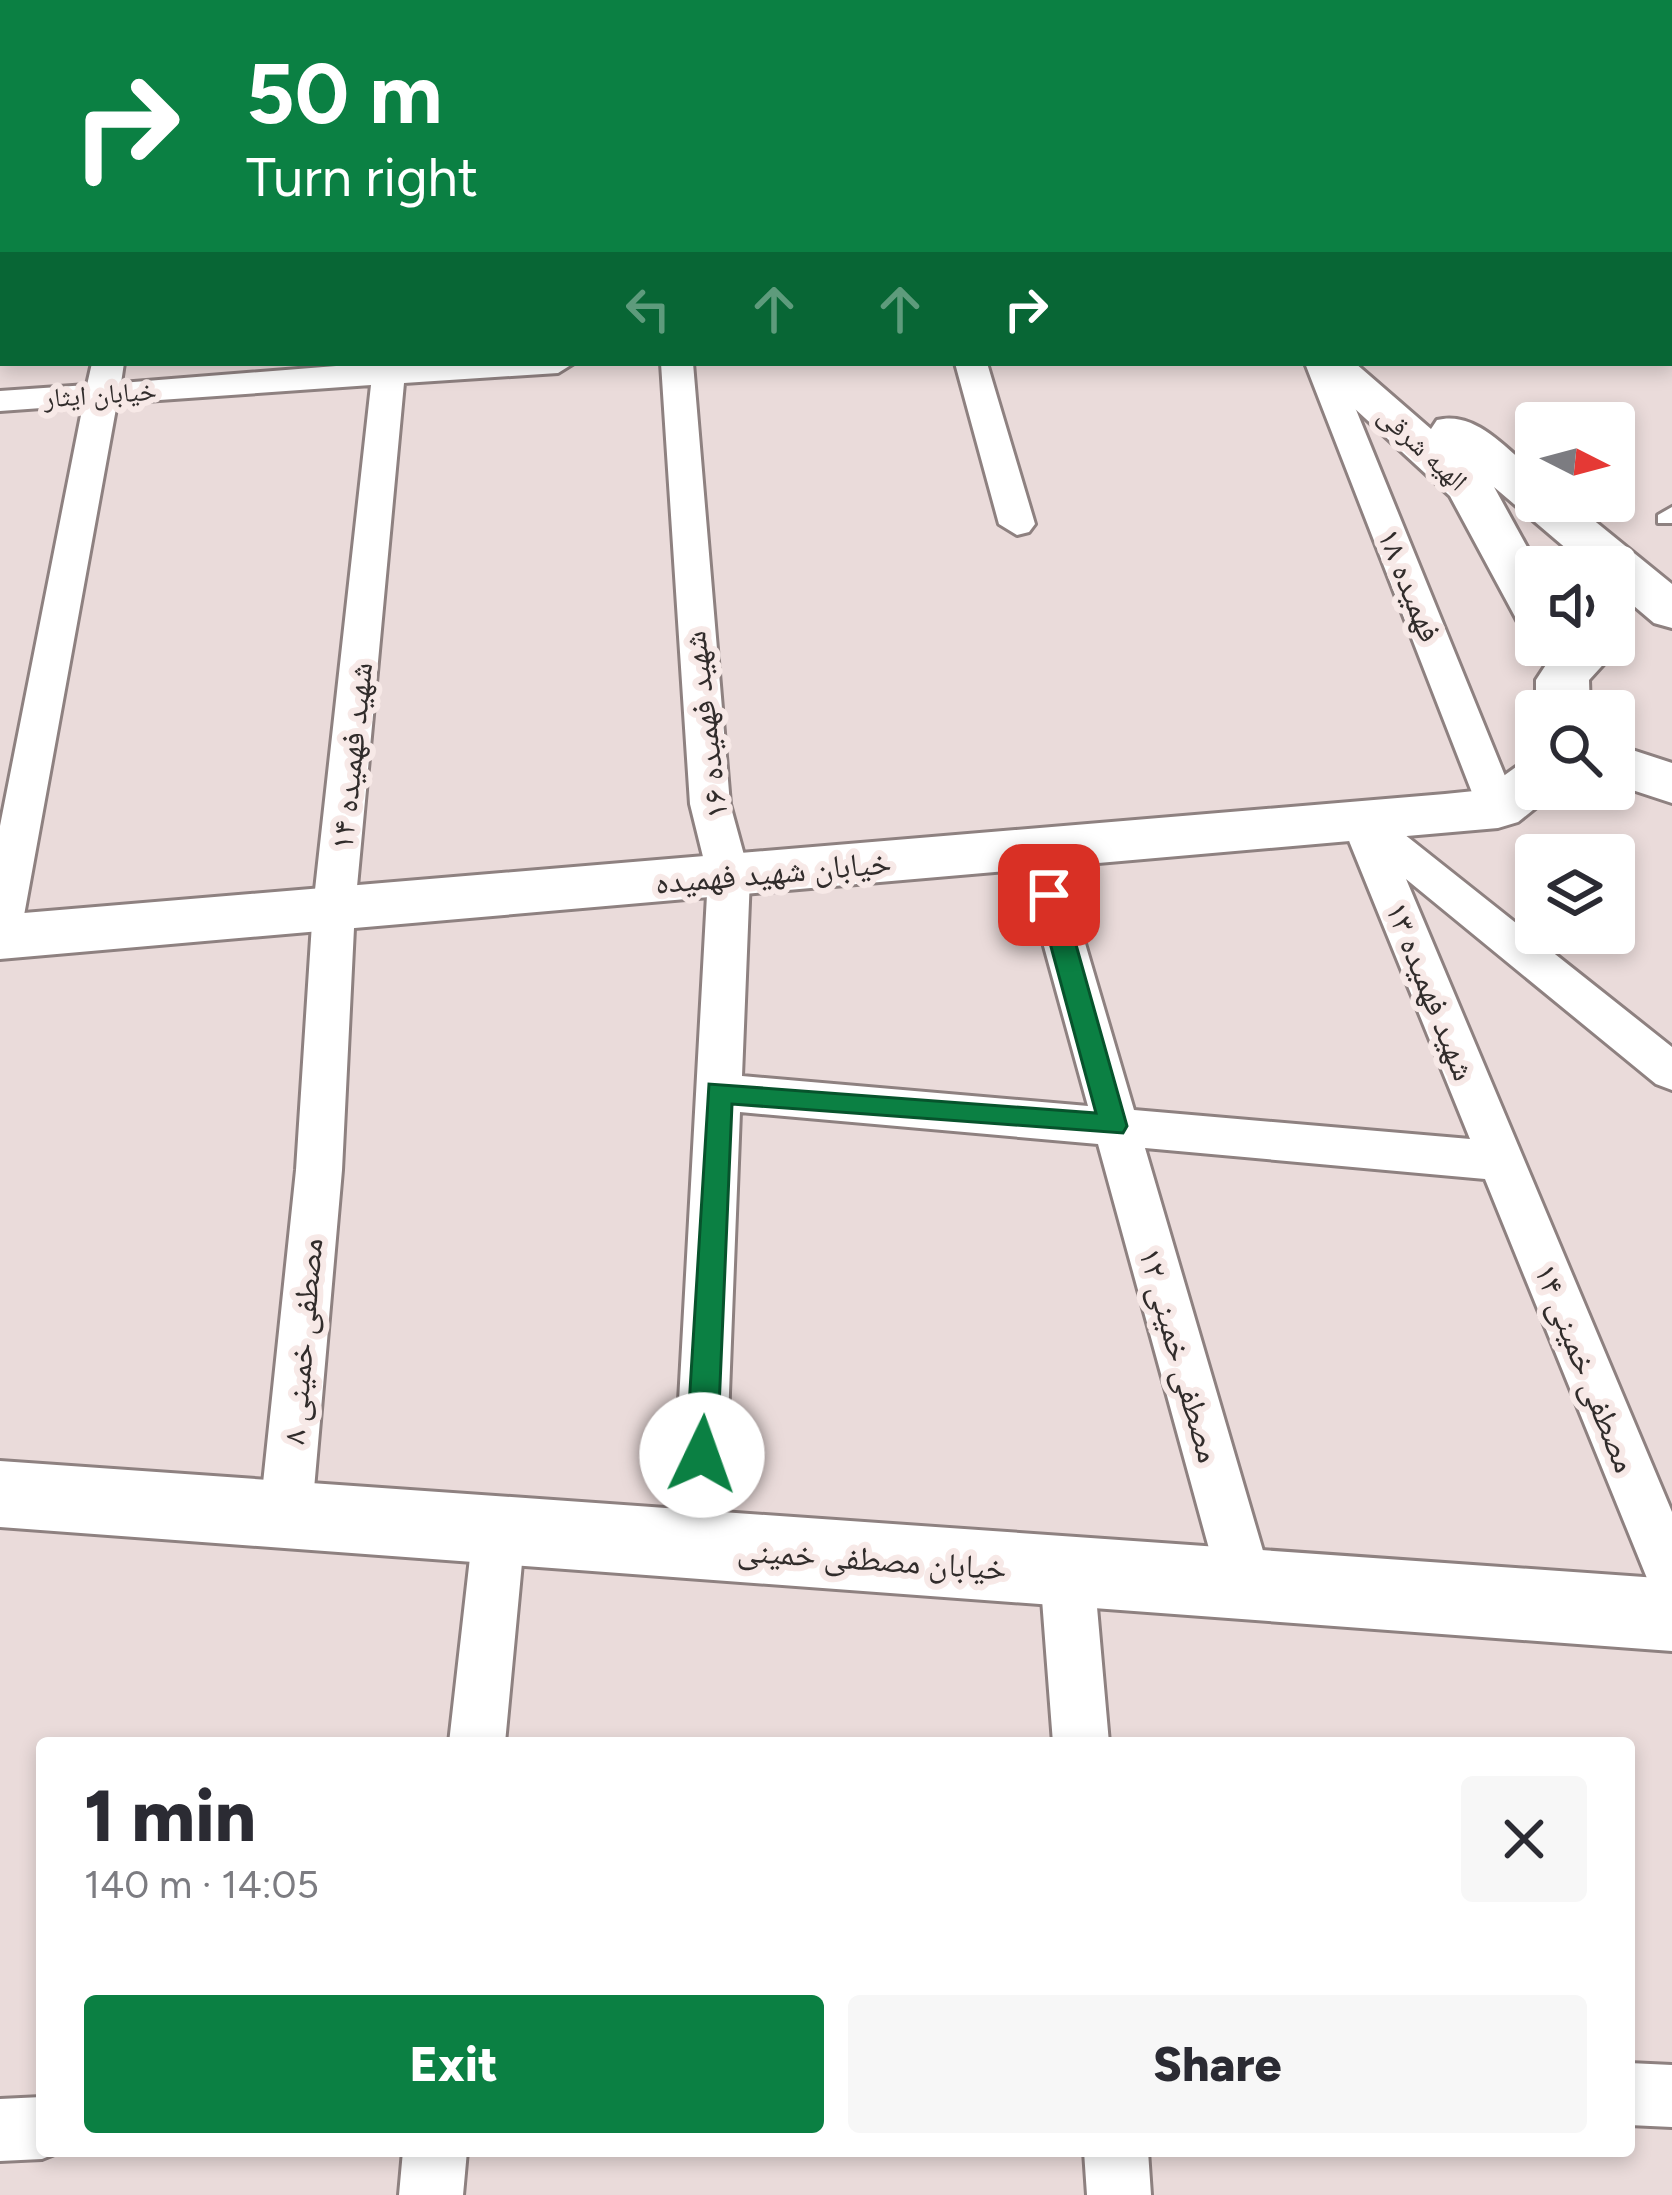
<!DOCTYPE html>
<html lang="en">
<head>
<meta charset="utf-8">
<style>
  body { margin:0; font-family:Figtree,"Noto Naskh Arabic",sans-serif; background:#f7f7f7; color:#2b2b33; height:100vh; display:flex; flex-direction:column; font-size:45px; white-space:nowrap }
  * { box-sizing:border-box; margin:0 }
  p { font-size:39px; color:#7c7c81 }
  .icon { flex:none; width:66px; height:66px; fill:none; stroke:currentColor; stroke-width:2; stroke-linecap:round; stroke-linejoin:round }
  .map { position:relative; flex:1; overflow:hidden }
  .side { position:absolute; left:36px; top:1737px; width:1599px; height:420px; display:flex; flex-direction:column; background:#fff; border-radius:12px; box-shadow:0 6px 18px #0003 }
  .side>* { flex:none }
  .hud { position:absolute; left:0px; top:0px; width:1674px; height:366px; box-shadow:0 6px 18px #0003; background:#0b8043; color:#fff; overflow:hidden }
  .needle { width:78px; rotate:96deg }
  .controls { position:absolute; left:1515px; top:402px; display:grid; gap:24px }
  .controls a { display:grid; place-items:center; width:120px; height:120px; border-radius:12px; background:#fff; box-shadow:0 6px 18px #0003; font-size:60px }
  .pin { position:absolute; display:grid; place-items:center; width:102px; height:102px; color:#fff; margin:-51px; border-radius:24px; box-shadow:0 6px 18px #0006 }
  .me { position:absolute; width:132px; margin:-66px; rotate:3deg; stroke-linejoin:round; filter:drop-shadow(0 0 9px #0008) }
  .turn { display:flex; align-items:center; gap:42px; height:252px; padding:0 48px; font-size:54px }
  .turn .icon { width:156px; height:156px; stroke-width:2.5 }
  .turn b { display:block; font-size:84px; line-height:102px }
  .lanes { display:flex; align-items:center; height:114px; padding:0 48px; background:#0003; justify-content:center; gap:60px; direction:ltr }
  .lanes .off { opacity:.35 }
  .round { display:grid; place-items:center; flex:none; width:126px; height:126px; border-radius:12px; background:#f7f7f7 }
  .overview { display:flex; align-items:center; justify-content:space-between; height:204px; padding:0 48px }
  h1 { font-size:72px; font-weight:800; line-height:90px }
  .button { display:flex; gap:24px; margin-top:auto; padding:24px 48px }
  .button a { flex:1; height:138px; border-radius:12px; background:#0b8043; color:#fff; font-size:48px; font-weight:800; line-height:138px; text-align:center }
  .button a+a { background:#f7f7f7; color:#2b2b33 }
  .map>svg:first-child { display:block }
</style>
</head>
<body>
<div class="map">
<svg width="1672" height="2195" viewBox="0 0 1672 2195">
  <rect width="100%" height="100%" fill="#eadbda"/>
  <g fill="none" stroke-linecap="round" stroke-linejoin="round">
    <!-- lane casing -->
    <g stroke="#8e8180" stroke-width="6">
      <path id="lane" d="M1671,199l1,1v10l-1,-1z
        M1672,507v16h-14v-8z"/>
    </g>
    <!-- street casing -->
    <g stroke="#8e8180" stroke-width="6">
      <path id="street" d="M170,0h26v3h-26z
        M396,0h26v3h-26z
        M635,0h26l1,3h-26z
        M1327,0h31l2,3h-31z
        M1412,0h32l2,3h-32z
        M0,64h3v16h-3z
        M1671,73h1v17h-1z
        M92,363h32l-3,20 253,-20h200l-16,10 -154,10 -49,525 -13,262 -30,342 -8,17 -18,7 -18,-7 -8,-17 36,-342 17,-262 58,-523 -254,18 -96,529 -6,11 -15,5v-122l83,-421 -83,6v-20l87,-6z
        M661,363h32l37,441 20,73 -8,199 346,30 -71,-258 6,-10 14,-5 14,5 6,10 77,262 336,29 -129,-318 6,-10 14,-4 14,4 297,236v43l-16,-6 -250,-205 266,633v88l-19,-7 -168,-414 -340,-31 128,437 -8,18 -19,7 -19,-7 -8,-18 -121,-441 -358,-32 -17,434 -7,17 -19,8 -19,-8 -7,-17 37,-669 -18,-73z
        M955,363h32l48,161 -6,8 -12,3 -18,-11z
        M1305,363h32l181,445 -6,10h-28l-6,-10z
        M499,1507l19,7 7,17 -20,212h-56l24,-212 7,-17z
        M1067,1548l19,7 8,18 15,170h-56l-13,-170 8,-18z
        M1629,2063l43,2v62l-43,-2z
        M42,2097v54h20l-20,8 -42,2v-62z
        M403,2151h64l-4,44h-64z
        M1084,2151h64l3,44h-64z"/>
    </g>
    <!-- secondary casing -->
    <g stroke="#8e8180" stroke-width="6">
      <path id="secondary" d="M885,0h38l2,3h-38z
        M1305,363h50l76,66 6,-9c39,-10 70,30 99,53v28h34l102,83v44l-18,-5 -40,-34v-22h-26l-94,-80 44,80 -2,60 -18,-5 -68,-126z
        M1614,634l7,11 -32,35 1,31h-54v-31l23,-35h55z
        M1614,744l58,19v40l-58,-19z
        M1536,762v27h23l-41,33 -20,6 -1498,131v-44l1445,-121 39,-4 32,-23z
        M0,1461l1672,118v72l-1672,-124z"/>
    </g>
    <!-- lane -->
    <use href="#lane" fill="#fff" fill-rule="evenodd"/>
    <!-- street -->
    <use href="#street" fill="#fff" fill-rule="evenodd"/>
    <!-- secondary -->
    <use href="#secondary" fill="#fff" fill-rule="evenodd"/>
  </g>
  <!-- route -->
  <path fill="#0b8043" stroke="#07532c" stroke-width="3" d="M1049,885l13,10 65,231 -4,7 -391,-29 -15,351 -4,10h-22l-5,-10 23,-371 387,29 -59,-218z"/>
  <g text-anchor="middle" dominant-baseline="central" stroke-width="12" stroke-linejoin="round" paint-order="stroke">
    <!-- far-street labels -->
    <g font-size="27" fill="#312c2b" stroke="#f7e9e7">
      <text transform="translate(100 394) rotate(-4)">خیابان ایثار</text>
      <text transform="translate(1423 448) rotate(43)">الهیه شرقی</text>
    </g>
    <!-- street labels -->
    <g font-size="33" fill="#312c2b" stroke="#f7e9e7">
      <text transform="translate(1410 585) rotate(68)">فهمیده ۱۸</text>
      <text transform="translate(705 725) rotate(-97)">شهید فهمیده ۱۶</text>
      <text transform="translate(351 756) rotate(-84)">شهید فهمیده ۱۴</text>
      <text transform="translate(773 872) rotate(-5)">خیابان شهید فهمیده</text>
      <text transform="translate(1431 991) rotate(68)">شهید فهمیده ۱۳</text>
      <text transform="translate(302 1341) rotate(-85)">مصطفی خمینی ۸</text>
      <text transform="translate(1180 1355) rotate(74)">مصطفی خمینی ۱۲</text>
      <text transform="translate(1586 1368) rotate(68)">مصطفی خمینی ۱۴</text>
      <text transform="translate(872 1559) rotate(4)">خیابان مصطفی خمینی</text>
    </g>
  </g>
</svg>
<div class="controls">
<a><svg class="needle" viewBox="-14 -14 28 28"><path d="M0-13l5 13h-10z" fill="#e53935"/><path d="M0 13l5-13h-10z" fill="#7c7c81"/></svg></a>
<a><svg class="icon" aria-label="sound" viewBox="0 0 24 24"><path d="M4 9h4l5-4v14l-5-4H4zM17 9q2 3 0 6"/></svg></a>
<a><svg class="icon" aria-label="search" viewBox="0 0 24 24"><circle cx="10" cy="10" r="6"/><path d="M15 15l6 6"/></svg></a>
<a><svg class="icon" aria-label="layers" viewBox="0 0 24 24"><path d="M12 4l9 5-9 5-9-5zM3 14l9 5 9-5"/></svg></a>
</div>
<div class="pin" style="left:1049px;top:895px;background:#d93025"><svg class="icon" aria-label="arrive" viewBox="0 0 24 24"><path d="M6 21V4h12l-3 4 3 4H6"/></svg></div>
<svg class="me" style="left:702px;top:1455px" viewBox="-20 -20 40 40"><circle r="19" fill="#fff"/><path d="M0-13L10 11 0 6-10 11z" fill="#0b8043"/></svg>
<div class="hud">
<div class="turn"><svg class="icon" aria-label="right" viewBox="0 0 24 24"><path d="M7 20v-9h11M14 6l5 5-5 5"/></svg><div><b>50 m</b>Turn right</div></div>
<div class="lanes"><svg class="icon off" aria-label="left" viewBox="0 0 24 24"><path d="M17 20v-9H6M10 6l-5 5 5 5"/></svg><svg class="icon off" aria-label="ahead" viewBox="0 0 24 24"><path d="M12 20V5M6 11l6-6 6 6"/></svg><svg class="icon off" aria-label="ahead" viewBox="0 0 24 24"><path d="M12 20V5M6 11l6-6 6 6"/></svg><svg class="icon" aria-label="right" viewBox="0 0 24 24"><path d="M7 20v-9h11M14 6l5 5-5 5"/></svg></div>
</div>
<section class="side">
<div class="overview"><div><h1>1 min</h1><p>140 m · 14:05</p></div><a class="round"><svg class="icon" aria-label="close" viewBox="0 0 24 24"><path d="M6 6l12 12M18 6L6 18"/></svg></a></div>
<div class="button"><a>Exit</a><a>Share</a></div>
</section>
</div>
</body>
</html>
